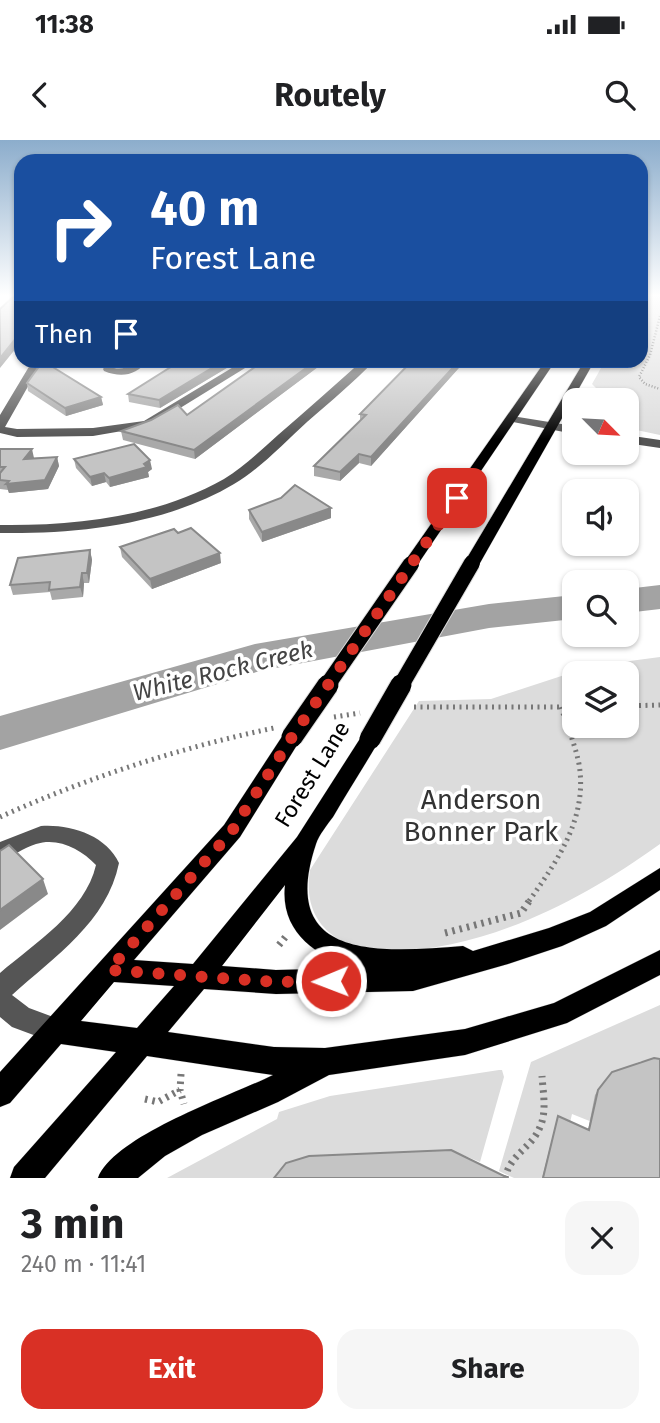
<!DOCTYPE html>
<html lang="en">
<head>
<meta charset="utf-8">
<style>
  body { margin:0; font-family:"Fira Sans",sans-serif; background:#f6f6f6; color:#202124; height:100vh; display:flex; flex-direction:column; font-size:26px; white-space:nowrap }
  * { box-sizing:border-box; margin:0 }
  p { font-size:23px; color:#757577 }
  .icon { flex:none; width:38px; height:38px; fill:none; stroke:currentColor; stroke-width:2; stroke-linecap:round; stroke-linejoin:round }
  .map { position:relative; height:1038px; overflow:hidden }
  .drawer { display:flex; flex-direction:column; background:#fff; flex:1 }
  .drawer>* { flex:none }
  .banner { position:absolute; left:14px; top:14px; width:634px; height:214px; border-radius:21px; box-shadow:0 2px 5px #0004; background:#1a4fa0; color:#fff; overflow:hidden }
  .needle { width:46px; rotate:114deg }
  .tools { position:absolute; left:562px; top:248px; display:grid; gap:14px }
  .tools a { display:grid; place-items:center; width:77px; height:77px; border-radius:14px; background:#fff; box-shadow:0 2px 5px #0004; font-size:35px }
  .pin { position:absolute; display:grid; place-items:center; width:60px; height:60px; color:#fff; margin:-30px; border-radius:14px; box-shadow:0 4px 10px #0006 }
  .me { position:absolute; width:77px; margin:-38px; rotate:269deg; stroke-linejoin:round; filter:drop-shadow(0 0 5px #0008) }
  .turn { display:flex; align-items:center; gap:24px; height:147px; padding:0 21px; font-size:32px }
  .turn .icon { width:91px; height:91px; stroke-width:2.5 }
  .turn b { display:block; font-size:49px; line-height:60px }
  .then { display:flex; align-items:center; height:66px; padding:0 21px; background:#0003; gap:14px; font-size:26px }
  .round { display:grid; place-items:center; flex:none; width:74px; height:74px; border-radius:21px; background:#f6f6f6 }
  .summary { display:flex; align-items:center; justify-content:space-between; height:119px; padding:0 21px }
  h1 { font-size:42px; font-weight:700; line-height:52px }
  .primary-button { display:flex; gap:14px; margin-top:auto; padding:14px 21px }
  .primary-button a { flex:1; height:80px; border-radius:21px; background:#d93025; color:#fff; font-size:28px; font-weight:700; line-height:80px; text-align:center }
  .primary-button a+a { background:#f6f6f6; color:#202124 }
  .status { display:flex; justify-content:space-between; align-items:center; height:49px; padding:0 35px; background:#fff; direction:ltr }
  .status svg { height:19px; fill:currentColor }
  header { display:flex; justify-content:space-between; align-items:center; height:91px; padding:0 21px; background:#fff; font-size:32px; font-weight:700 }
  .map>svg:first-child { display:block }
</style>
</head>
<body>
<div class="status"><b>11:38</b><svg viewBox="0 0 49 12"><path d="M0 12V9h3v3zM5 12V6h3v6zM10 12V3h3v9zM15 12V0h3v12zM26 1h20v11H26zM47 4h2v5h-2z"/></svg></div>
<header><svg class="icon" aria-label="back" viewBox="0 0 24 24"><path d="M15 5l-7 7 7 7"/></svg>Routely<svg class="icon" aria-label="search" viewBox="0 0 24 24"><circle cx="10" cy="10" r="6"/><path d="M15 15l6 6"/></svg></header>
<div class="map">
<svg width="660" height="1038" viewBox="0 0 660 1038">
  <rect width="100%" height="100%" fill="#fff"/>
  <!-- green -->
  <path fill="#dcdcdc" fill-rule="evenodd" d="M642,154h18v141l-33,-7 -1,-27h-33l5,-11 -6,-6 13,-23 35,-1z
    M660,517v187c-76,55 -173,106 -268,107 -9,0 -23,3 -32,0 -6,-2 -12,-7 -18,-10 -28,-15 -37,-41 -32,-71l109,-169 72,-2 101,-33zM574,534h52v52h-52z
    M660,865v55l-19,1 -26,11 -23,50 -20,-8 -15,64h-43l-15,-7 32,-109z
    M499,930h3l2,7 -24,85 -27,-11 -143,7 -34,20h-109l110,-59 2,-7 51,-16z"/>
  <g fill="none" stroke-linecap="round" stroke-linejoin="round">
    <!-- river -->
    <path fill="#a3a3a3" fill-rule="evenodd" d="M660,445v24l-34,4v-24z
      M574,455v24l-85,9 -229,43 -260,79v-34l255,-72 234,-40z"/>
    <!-- major casing -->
    <g stroke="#dbdbdb" stroke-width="1">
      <path id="major" d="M546,220h10l-140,207h-10l-3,-3z
        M585,220h10l-115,203 -8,5 -5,-2 -3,-3z
        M292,590l7,2 3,5 -62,100 -106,123 59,4 104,-127 66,-103h14l3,5c-15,26 -32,52 -47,78 -6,8 -14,18 -17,27 -40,119 68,108 147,102l10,5 76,-23 41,-16 70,-44v22l-54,36 -44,20 -54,18 -95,27 -137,3 -72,-5 -36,43 106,15 51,1 140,-19 89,-26 106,-53v25l-93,48 -102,32 -136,20 -51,27 -76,33 -37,21 -27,22h-40c17,-43 133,-82 175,-103l-126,-19 -102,122h-35l4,-11 102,-115 -55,-8 -51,59 -10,4v-35l224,-247 61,-93zM285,745c-5,46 29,70 68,83l-77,2 -54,-4zM114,842l60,4 -37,42 -56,-7z"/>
    </g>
    <!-- path-far2 -->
    <path stroke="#777" stroke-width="2.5" stroke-dasharray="1 2" stroke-linecap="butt" d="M660,176l-10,39 -11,22 6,7 15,5"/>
    <!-- path-far1 -->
    <path stroke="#777" stroke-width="5" stroke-dasharray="2 4.5" stroke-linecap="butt" d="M626,566l34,-1
      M414,567h160
      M334,577l26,-4
      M0,677c89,-40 179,-69 274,-89
      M529,761c29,-41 59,-84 50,-137 -4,-20 -12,-38 -18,-57"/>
    <!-- path -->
    <path stroke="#777" stroke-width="7" stroke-dasharray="2.5 5" stroke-linecap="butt" d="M445,793l76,-20 9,-13
      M279,805l8,-10
      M181,934l-1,16 4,14
      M145,959l13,3 22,-12
      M505,1038c6,-25 26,-29 35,-51 7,-15 3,-35 2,-51"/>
    <!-- minor -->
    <path fill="#555" fill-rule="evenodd" d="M33,220h10l-38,67 12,2 76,-1 51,-7 101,-61h13l-107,66 -58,10 -76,1 -17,-4v-18z
      M110,220h11l-7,8c14,3 20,-8 34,-8 -12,16 -27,18 -44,11l-1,-2z
      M363,220h12c-21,22 -45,42 -68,62 -23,21 -46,46 -73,62 -69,41 -156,50 -234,49v-8c75,1 157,-8 224,-46 20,-12 37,-29 54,-44 29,-25 57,-50 85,-75z
      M512,276l62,10v8l-66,-13v-4z
      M626,295l34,5v8l-34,-5z
      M41,686c29,-2 65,9 78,37 -12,59 -64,93 -107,132l17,13 35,13 4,9 -4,9 -9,4 -43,-16 -12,-10v-44c35,-30 85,-61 96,-108 -15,-16 -38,-28 -60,-21 -13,4 -24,13 -36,17v-19z"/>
    <!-- major -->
    <use href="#major" fill="#000" fill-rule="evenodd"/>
    <!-- major-bridge-far1 casing -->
    <g stroke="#dbdbdb" stroke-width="18" stroke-linecap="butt">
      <path id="major-bridge-far1" d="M326,547l85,-123
        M400,547l72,-124"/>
    </g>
    <!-- major-bridge casing -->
    <g stroke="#dbdbdb" stroke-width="23" stroke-linecap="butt">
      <path id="major-bridge" d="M292,597l36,-52
        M370,599l31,-54"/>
    </g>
    <!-- major-bridge-far1 -->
    <use href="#major-bridge-far1" stroke="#000" stroke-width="16"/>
    <!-- major-bridge -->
    <use href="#major-bridge" stroke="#000" stroke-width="21"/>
  </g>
  <!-- wall -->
  <path fill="#a9a9a9" d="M265,220h61v1l-131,98 -72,-19 -2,-9 66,-16z
    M413,220h53l-95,106 -12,-3 -19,18 -26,-5v-10l46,-44v-8z
    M235,223l-75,45 -31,-6 -1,-8z
    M27,243l74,14 2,8 -37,11 -38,-25z
    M0,309l34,9 23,-1 2,9 -11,23 -39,4 -1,-3 -8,-1z
    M74,319l78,10 -4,3 1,5 -39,10 -4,-5 -14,4 -16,-18z
    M249,370l82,8 -69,24 -13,-23z
    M178,393l43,30 -69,26 -30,-32 -2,-10z
    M90,410l2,10 -3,23h-5l-1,14 -31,3 -2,-8 -37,3 -3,-10z
    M598,950l62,88h-118l16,-62 30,14 7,-35z"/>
  <!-- shaded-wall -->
  <path fill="#898989" d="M21,192v10l-21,26v-10z
    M225,220h12l-2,3 -75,45 -1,-8z
    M317,220h9v1l-131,98 -1,-9z
    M460,220h6l-95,106v-9z
    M101,257l2,8 -37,11 -1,-8z
    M32,309l2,9 -10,1z
    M359,314v9l-19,18v-9z
    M57,317l2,9 -11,23 -39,4 -3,-9z
    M150,320l2,9 -4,3 1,5 -39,10 -1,-9 35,-14z
    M104,333l2,9 -14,4 -2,-9z
    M331,368v10l-69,24v-10z
    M90,410l2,10 -3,23 -2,-10z
    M220,413l1,10 -69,26 -2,-10z
    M82,433l2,10 -1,14 -3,-10z
    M43,739l5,15 -48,36v-20z"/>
  <!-- building -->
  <path fill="#c4c4c4" stroke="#898989" stroke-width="2" d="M16,154h5v38l-21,26v-49z
    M182,220h43l-66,40 -31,-6z
    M265,220h52l-123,90 -73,-19 30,-11 27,-15 9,10z
    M413,220h47l-89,97 -12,-3 -19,18 -26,-6 52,-51 -6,-1z
    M43,221l58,36 -36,11 -38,-25z
    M134,304l16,16 -6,4 3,3 -38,11 -5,-5 -14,4 -16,-18z
    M0,309h32l-8,10 33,-2 -12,23 -39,4 3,-3 -9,-1v-7l5,-6h-5z
    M295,345l36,23 -69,24 -13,-22 32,-12z
    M191,388l29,25 -70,26 -30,-32 54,-18 4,4z
    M90,410l-3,23h-5l-2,14 -31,3 1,-8 -40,3 8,-27z
    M9,705l34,34 -43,31v-59z
    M654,918l6,1v119h-117l15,-62 31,14 9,-40 14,-18z
    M451,1010l57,28h-234l12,-15 23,-7z"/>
  <!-- sky -->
  <linearGradient id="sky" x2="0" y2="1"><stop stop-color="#8cadcc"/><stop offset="0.52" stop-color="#fff"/><stop offset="1" stop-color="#fff" stop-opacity="0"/></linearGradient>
  <rect width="660" height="299" fill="url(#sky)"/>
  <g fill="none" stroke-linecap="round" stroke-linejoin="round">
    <!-- route -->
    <path stroke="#d93025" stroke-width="12" stroke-dasharray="0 21.6" d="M331,841l-55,1 -167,-12 123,-139 60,-94 165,-239"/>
  </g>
  <g text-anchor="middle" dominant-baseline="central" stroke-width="7" stroke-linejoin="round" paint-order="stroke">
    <!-- street labels -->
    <g font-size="23" fill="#000" stroke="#fff">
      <text transform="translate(312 634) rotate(-58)">Forest Lane</text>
    </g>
    <!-- water labels -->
    <g font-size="24" font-style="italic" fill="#444" stroke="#fff">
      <text transform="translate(223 531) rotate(-14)">White Rock Creek</text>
    </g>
    <!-- near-park labels -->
    <g font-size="28" fill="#333" stroke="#fff">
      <text x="481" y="659">Anderson<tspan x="481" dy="32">Bonner Park</tspan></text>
    </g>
  </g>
</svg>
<div class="tools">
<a><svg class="needle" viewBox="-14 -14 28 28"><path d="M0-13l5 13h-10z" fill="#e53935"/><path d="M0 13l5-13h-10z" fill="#757577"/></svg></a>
<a><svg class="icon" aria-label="sound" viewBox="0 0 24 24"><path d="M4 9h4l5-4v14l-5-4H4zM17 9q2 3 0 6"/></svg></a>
<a><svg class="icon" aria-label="search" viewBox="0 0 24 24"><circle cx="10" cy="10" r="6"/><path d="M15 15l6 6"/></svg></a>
<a><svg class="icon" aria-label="layers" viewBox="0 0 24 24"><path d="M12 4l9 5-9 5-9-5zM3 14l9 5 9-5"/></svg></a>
</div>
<div class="pin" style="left:457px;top:358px;background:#d93025"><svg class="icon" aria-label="arrive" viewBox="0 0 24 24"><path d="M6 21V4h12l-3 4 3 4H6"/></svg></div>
<svg class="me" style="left:331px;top:841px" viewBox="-20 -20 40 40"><circle r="17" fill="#d93025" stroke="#fff" stroke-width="3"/><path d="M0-11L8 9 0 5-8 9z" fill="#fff"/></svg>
<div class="banner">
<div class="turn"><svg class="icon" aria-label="right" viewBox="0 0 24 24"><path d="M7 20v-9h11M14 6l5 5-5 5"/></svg><div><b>40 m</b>Forest Lane</div></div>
<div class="then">Then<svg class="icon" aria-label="arrive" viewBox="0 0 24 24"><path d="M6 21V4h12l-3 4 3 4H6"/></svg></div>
</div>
</div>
<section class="drawer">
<div class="summary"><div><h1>3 min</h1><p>240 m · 11:41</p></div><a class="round"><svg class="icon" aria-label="close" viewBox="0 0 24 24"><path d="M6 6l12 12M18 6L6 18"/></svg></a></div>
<div class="primary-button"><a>Exit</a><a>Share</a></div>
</section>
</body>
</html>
